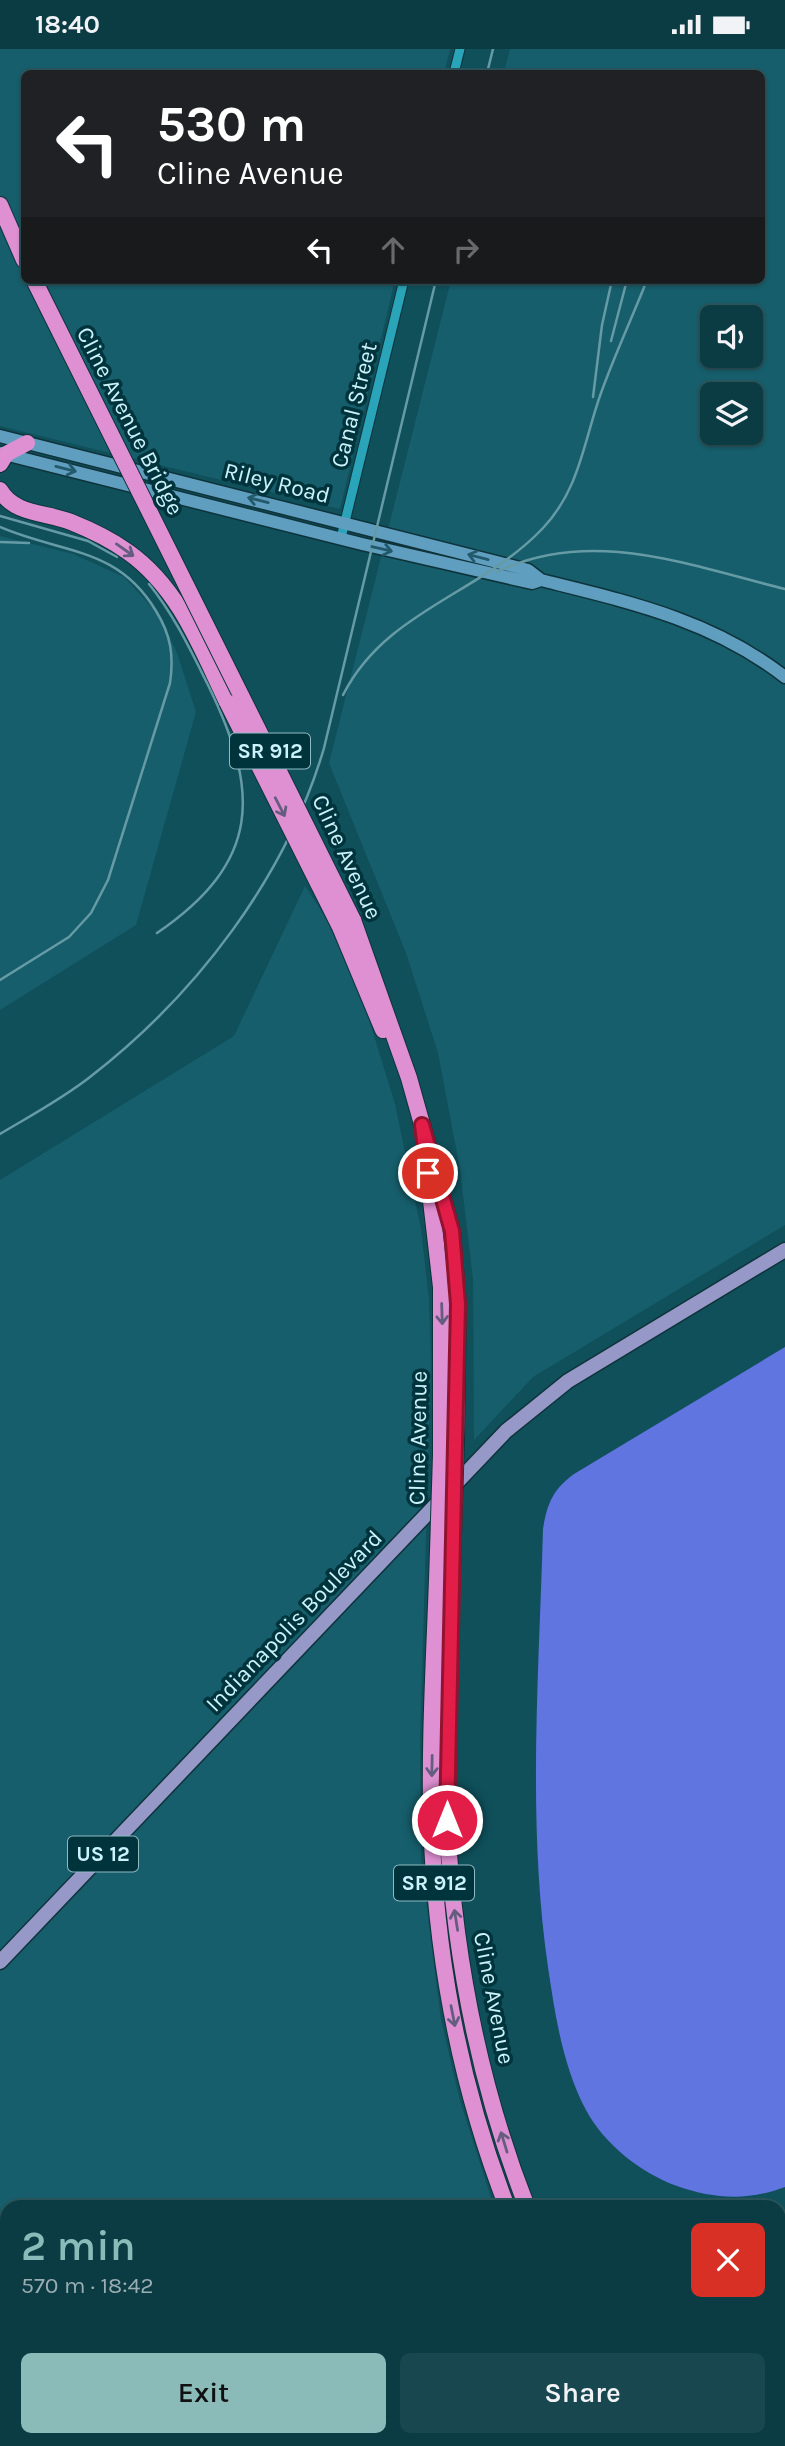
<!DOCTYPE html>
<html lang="en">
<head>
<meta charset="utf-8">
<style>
  body { margin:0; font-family:Karla,sans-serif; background:#19474f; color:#f1f3f6; height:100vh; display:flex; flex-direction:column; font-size:26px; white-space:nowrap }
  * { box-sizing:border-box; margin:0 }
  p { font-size:23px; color:#9aadb2 }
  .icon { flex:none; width:38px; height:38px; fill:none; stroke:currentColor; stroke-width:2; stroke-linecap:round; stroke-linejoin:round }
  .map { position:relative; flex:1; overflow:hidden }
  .panel { position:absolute; left:0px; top:2151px; width:786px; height:247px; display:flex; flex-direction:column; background:#0b3c44; border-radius:21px 21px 0 0; box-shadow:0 2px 5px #0004,0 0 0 2px #2b565d }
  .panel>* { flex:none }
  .guide { position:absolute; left:21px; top:21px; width:744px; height:214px; border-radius:10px; box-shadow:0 2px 5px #0004,0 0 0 2px #2b565d; background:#202124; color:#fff; overflow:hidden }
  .tools { position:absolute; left:700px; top:256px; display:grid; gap:14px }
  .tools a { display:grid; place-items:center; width:63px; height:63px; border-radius:10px; background:#0b3c44; box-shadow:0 2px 5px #0004,0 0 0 2px #2b565d; font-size:35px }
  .pin { position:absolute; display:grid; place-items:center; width:60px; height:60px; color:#fff; margin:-30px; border:4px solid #fff; border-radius:50%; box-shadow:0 2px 7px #0007 }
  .me { position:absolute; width:77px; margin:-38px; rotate:0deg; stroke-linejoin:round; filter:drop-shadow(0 0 5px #0008) }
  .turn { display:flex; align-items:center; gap:24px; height:147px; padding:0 21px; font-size:32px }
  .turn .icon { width:91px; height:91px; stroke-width:2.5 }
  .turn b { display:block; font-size:49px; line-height:60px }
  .lanes { display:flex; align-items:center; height:66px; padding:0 21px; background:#0003; justify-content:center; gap:35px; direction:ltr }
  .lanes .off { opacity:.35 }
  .round { display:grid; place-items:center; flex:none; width:74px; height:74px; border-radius:10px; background:#19474f }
  .summary { display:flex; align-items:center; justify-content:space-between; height:119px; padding:0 21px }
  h1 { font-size:42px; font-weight:600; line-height:52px; color:#8bbbb9 }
  .action { display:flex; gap:14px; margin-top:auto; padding:14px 21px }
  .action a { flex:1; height:80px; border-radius:10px; background:#8bbbb9; color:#111; font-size:28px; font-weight:600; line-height:80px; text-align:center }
  .action a+a { background:#19474f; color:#f1f3f6 }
  .status { display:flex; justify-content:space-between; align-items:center; height:49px; padding:0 35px; background:#0b3c44; direction:ltr }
  .status svg { height:19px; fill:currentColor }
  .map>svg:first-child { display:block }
</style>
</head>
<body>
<div class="status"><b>18:40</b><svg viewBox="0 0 49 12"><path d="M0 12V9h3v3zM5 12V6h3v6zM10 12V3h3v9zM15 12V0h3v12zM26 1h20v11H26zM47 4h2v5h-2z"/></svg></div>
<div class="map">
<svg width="785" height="2397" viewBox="0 0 785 2397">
  <rect width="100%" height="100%" fill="#0f505b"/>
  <!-- built -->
  <path fill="#165e6b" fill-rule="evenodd" d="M0,0h450l-6,24h-420v207h371l-55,229 -340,-83z
    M510,0h275v1176l-252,152 -59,63 -1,-160 -13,-111 -22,-116 -32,-100 -77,-190 122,-483h310v-207h-257zM712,268h39v38h-39zM712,345h39v38h-39z
    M0,487l73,18 51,23 35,38 18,38 19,59 -60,213 -136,85z
    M305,837l29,44 25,57 36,117 26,125 8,71 2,64 -11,379 1,119 20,158 19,81 34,106h-487v232l493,1 -11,6h-486l-3,-4v-1262l234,-144z
    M785,2288v109h-180l11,-7h163v-98z"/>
  <!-- water -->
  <path fill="#6075e0" d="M785,1298v840c-37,14 -71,12 -108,-1 -36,-13 -73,-42 -91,-76 -23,-43 -31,-95 -38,-143 -21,-145 -9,-292 -5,-438 4,-25 10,-40 31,-55z"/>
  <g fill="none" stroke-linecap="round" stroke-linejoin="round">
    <!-- street casing -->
    <g stroke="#0e333a" stroke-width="11">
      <path id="street" d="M454,24l6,-24
        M341,489l63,-258"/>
    </g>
    <!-- secondary casing -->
    <g stroke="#0e333a" stroke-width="15">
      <path id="secondary" d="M0,387l528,134 13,10c88,22 171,40 244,97
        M1,404l361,91 170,39 9,-3"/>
    </g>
    <!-- primary casing -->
    <g stroke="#0e333a" stroke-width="17">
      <path id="primary" d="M0,1913l506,-531 62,-50 217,-131"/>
    </g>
    <!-- highway casing -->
    <g stroke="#0e333a" stroke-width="18">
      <path id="highway" d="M0,156l24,55
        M0,415l6,-10 21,-11
        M0,441c14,25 46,22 71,32 20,8 39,17 57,30 51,36 73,96 99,150
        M353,871l56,158 43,153 6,73 -2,135
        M340,878l43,103
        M427,1117l14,121v168
        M453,1487c-2,95 -10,192 -6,287 7,130 32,262 80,384
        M438,1502c-3,97 -10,195 -6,292 6,124 30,248 75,364
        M626,2390l4,7
        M648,2390l4,7"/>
    </g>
    <!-- street -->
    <use href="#street" stroke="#2aa4b9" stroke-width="9"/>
    <!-- secondary -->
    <use href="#secondary" stroke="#609ec0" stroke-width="12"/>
    <!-- primary -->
    <use href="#primary" stroke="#9698c8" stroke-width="14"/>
    <!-- highway -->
    <use href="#highway" stroke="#de90d2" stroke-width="16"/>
    <!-- rail -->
    <path stroke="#669ba6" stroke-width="2.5" d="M487,24l6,-24
      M611,292l16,-61
      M593,348l9,-72 10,-45
      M0,467l88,25 29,16
      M0,478c62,27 117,19 156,84 15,24 18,45 14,72l-62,197 -17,33 -22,24 -69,43
      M0,493l29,1
      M497,523c94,-46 194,-6 288,17
      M149,535c25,31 41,65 59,101 52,107 54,176 -51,248
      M343,646c43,-85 138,-101 200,-167 37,-39 41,-88 58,-135 14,-39 31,-75 46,-113
      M0,1085c30,-18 62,-35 90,-57 106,-82 196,-200 234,-329l112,-468
      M779,2257l6,-4
      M548,2397l11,-7"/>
    <!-- highway-bridge casing -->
    <g stroke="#0e333a" stroke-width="18" stroke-linecap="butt">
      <path id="highway-bridge" d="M34,231l319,640
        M227,653l113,225
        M453,1487l3,-97
        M438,1502l3,-96"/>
    </g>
    <!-- highway-bridge -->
    <use href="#highway-bridge" stroke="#de90d2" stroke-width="16"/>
  </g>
  <!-- one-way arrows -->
  <defs><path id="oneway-shaft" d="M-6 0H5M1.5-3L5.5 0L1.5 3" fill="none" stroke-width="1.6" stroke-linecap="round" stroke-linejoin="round" transform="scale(1.75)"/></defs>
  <g stroke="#22596b">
    <use href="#oneway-shaft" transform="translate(66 420) rotate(14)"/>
    <use href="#oneway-shaft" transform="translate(258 451) rotate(-166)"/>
    <use href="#oneway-shaft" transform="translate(382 500) rotate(13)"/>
    <use href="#oneway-shaft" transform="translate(478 508) rotate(-165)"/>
  </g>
  <g stroke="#645d80">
    <use href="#oneway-shaft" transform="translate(125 501) rotate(35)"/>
    <use href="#oneway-shaft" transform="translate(280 758) rotate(63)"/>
    <use href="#oneway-shaft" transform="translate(442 1265) rotate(88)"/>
    <use href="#oneway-shaft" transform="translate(432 1717) rotate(91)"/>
    <use href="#oneway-shaft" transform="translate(456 1871) rotate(-99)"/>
    <use href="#oneway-shaft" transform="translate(453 1967) rotate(79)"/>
    <use href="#oneway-shaft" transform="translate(504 2093) rotate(-107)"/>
  </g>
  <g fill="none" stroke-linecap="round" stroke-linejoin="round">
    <!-- route casing -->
    <g stroke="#92132f" stroke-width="18">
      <path id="route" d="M428,1124l-6,-48 30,106 6,73 -11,516"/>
    </g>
    <!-- route -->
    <use href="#route" stroke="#e11d48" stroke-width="12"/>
  </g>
  <g text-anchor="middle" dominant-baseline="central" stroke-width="7" stroke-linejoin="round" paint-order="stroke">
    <!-- shield labels -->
    <g fill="#00343d" stroke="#8fbac3" stroke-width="2">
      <rect x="230" y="684.5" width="80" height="35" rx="5"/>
      <rect x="68" y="1787.5" width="70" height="35" rx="5"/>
      <rect x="394" y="1816.5" width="80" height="35" rx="5"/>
    </g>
    <g font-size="21" font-weight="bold" fill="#ccf3fc">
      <text x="270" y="702">SR 912</text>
      <text x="103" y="1805">US 12</text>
      <text x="434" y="1834">SR 912</text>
    </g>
    <!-- street labels -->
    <g font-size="23" fill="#ccf3fc" stroke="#00343d">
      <text transform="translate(354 356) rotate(-76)">Canal Street</text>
      <text transform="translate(130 372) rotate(63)">Cline Avenue Bridge</text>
      <text transform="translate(277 434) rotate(14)">Riley Road</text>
      <text transform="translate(347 808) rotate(65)">Cline Avenue</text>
      <text transform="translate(418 1389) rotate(-89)">Cline Avenue</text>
      <text transform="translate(294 1572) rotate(-46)">Indianapolis Boulevard</text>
      <text transform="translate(494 1949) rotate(79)">Cline Avenue</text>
    </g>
  </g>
</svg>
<div class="tools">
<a><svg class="icon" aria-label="sound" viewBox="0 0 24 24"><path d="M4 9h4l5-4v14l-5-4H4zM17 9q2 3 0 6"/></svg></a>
<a><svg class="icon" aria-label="layers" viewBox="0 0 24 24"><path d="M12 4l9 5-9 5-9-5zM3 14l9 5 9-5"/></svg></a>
</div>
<div class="pin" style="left:428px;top:1124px;background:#d93025"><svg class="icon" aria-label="arrive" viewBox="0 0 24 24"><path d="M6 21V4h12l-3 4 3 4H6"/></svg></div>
<svg class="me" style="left:447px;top:1771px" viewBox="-20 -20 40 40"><circle r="17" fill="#e11d48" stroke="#fff" stroke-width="3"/><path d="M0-11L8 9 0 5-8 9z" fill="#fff"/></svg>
<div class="guide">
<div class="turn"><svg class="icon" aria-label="left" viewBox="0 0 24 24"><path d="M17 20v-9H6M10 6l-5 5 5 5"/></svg><div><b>530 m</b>Cline Avenue</div></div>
<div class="lanes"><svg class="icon" aria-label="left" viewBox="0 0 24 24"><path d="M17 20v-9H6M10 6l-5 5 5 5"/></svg><svg class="icon off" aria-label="ahead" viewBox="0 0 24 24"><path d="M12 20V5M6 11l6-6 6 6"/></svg><svg class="icon off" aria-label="right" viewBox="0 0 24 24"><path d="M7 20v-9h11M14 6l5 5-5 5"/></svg></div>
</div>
<section class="panel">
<div class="summary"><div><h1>2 min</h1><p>570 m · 18:42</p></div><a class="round" style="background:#d93025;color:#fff"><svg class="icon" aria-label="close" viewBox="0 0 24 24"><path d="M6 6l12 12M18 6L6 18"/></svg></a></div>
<div class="action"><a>Exit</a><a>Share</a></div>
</section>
</div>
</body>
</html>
